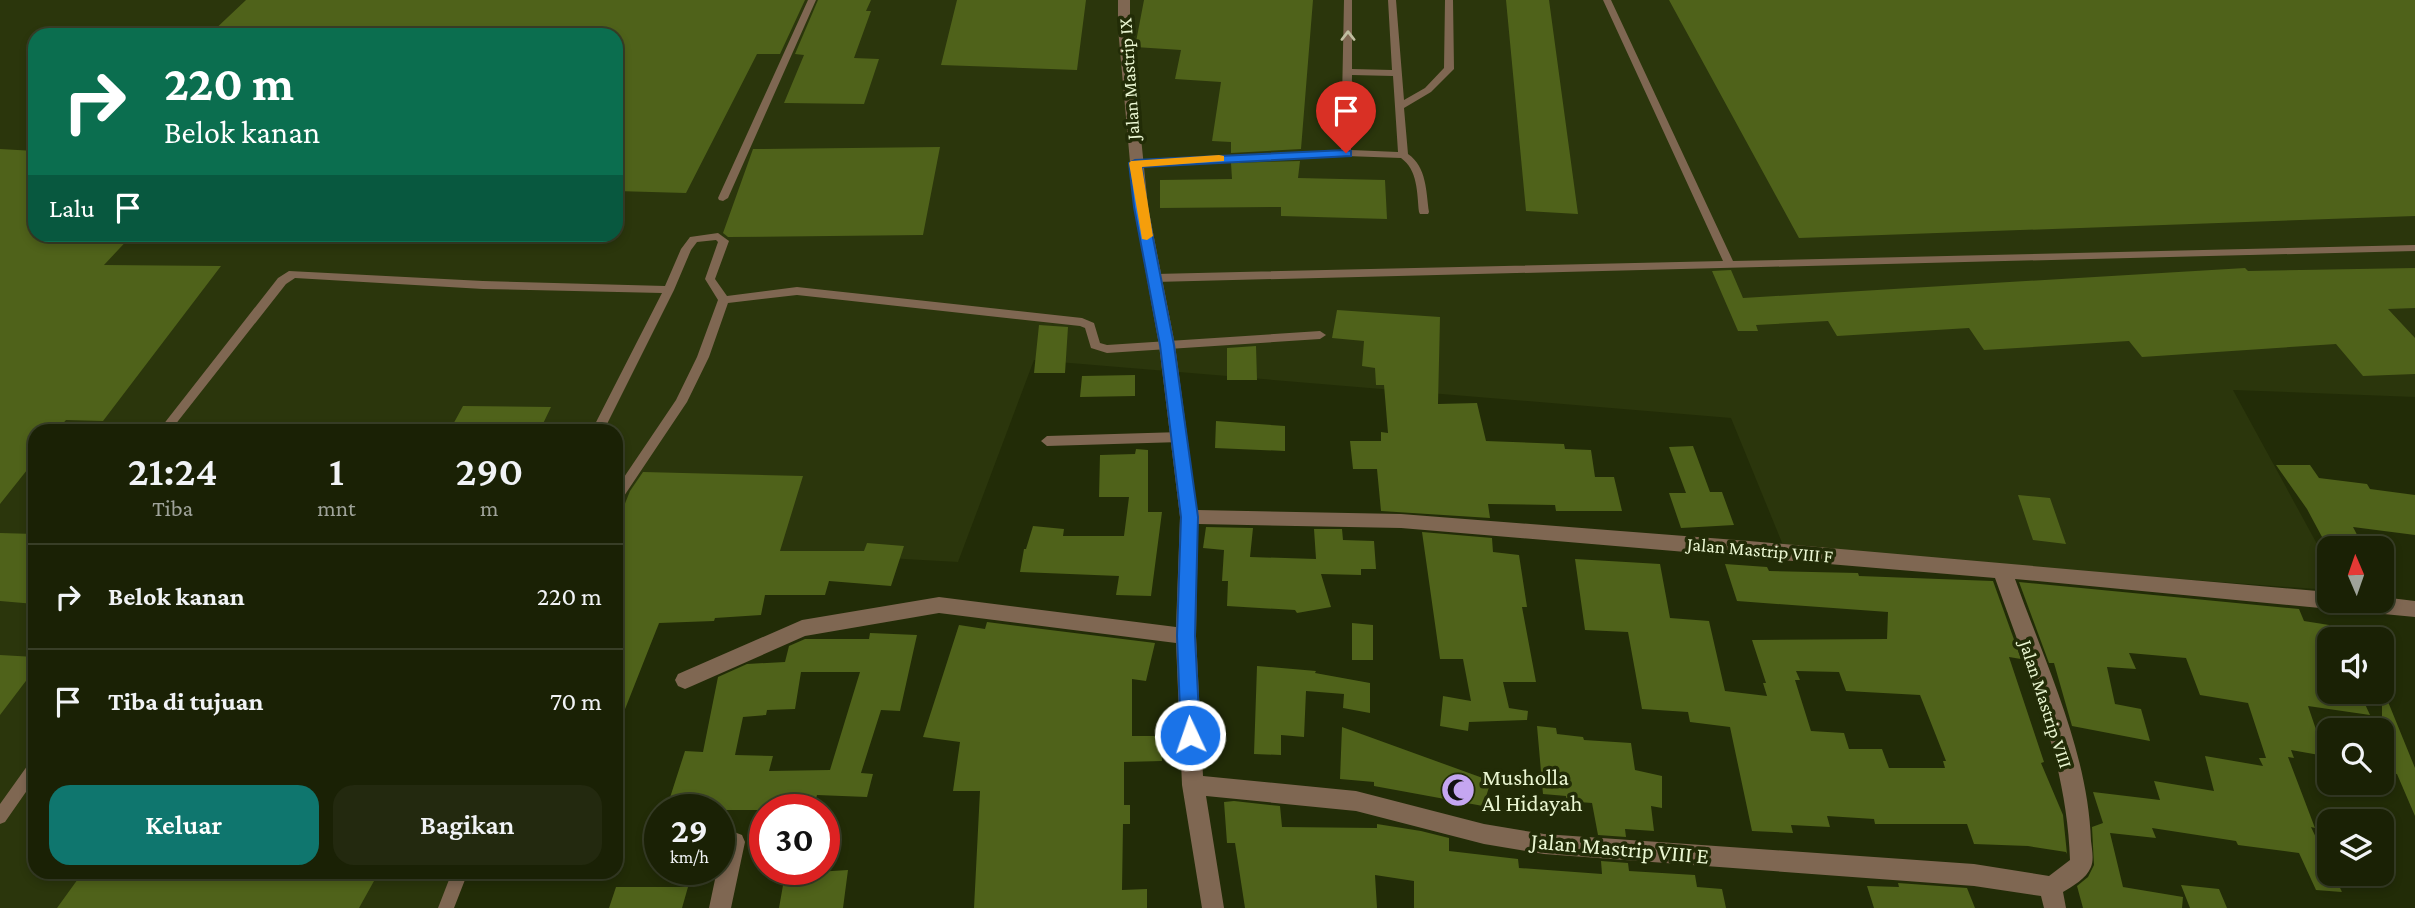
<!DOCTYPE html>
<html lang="id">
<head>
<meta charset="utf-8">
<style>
  body { margin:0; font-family:"Crimson Pro",serif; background:#23290f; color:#f1f3f6; height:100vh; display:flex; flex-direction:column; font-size:26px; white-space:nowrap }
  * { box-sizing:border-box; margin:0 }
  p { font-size:23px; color:#9fa39a }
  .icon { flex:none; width:38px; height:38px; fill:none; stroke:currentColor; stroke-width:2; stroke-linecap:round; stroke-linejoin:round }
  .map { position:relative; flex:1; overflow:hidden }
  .panel { position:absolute; left:28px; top:424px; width:595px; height:455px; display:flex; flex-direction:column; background:#1a2105; border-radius:21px; box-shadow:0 4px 10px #0003,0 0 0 2px #383e27 }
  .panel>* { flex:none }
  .top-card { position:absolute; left:28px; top:28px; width:595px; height:214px; border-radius:21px; box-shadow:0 4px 10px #0003,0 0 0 2px #383e27; background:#0b6e4f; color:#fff; overflow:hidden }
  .needle { width:46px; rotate:358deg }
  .tools { position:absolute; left:2317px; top:536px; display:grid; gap:14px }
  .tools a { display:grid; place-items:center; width:77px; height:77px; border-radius:14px; background:#1a2105; box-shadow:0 4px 10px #0003,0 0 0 2px #383e27; font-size:35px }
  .speed { position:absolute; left:644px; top:794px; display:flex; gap:14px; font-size:35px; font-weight:700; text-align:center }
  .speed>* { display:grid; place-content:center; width:91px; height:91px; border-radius:50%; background:#1a2105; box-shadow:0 4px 10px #0003,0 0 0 2px #383e27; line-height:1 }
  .speed small { font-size:18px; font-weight:400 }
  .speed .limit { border:10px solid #d22; background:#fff; color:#111 }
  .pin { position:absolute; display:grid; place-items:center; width:60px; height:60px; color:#fff; margin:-72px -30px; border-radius:50% 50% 50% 0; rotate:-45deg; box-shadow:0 0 7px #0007 }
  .pin .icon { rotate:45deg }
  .me { position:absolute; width:77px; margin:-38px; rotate:357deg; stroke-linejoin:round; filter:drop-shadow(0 0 5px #0008) }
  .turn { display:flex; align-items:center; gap:24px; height:147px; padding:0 21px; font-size:32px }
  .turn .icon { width:91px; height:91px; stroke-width:2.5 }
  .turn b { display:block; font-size:49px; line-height:60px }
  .then { display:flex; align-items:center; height:66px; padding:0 21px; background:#0003; gap:14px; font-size:26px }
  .eta { display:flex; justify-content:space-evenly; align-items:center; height:119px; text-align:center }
  .eta b { font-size:42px; font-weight:600; line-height:49px }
  .action { display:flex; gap:14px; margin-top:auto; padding:14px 21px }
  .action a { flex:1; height:80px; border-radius:21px; background:#0f766e; color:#fff; font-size:28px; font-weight:600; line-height:80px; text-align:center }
  .action a+a { background:#23290f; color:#f1f3f6 }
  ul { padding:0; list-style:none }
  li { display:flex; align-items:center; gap:21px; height:105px; padding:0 21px; border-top:2px solid #383e27 }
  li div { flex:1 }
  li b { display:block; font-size:26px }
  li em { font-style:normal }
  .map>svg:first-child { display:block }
</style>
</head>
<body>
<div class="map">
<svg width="2415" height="908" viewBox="0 0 2415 908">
  <rect width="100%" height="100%" fill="#222c07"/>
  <!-- built -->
  <path fill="#2b360c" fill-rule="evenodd" d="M0,0h2415v397l-182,-7 96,176v24l-544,-40 -54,-132 -697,-58 -76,202 -266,-15 -76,178v-295h-581v442h427l-15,36h-447zM35,35h581v199h-581z"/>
  <!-- building -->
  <path fill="#4f621a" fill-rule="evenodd" d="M246,0h559l-25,54h-23l-71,139 -70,-2v-156h-407z
    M818,0h53l-5,11h5l-17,47 25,1 -15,45 -80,-1 20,-48 -9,-1z
    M957,0h129l-9,70 -136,-5z
    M1144,0h169l-12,149 -70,4v-11l-19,-1 9,-59 -46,-3 6,-29 -46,-3z
    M1506,0h43l29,214 -52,-3z
    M1669,0h746v216l-616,22z
    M940,147l-17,88 -195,2 -5,-4 30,-84z
    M0,149l35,2v83h98l-29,31 117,1 -118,155 -37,-1 -9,10h-22v30l-35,44z
    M1300,161l-2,17 87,2 2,39 -106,-3v-9l-121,1v-28l72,-1 -1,-16z
    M2245,268l3,3 167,-3v40l-27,1 27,29v36l-52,2 -27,-32 -194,13 -13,-16 -145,9 -15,-22 -132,8 -9,-15 -72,4 2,6h-20l-26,-60 19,-1 12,28z
    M1337,310l103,7 -2,87 39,-1 9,38 78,3 1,5 26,1 4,27h19l8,34h-66l-1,-6 -67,-1 2,14 -109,-7 -4,-42h-24l-3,-28h31v-9l7,1 -4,-48h-8l-1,-17 -13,-2 2,-25 -32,-3z
    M1039,325l29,2 -3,46h-31z
    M1256,346l1,34h-30v-32z
    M1135,375v21l-55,1 2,-21z
    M463,406l88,1 -11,23h-90z
    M1216,421l69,5v25l-70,-3z
    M1693,446l17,46h12l12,33 -53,3 -12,-35h17l-17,-46z
    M1136,449l12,1v62h14l-11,84 -35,-1 3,-19 -99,-4 4,-23h2l7,-23 31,3 -1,7h61l5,-39h-30l1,-42 35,-1z
    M2276,465h34l9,13 48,6 3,5 45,6v40l-62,-8 11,21h-27l-8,-13v15l-22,-41z
    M643,472l160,4 -23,75h84l3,-8 37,3 -13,40 -62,-5 -4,14h-60l-4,20 -46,3 -1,3 -55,2 -43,109v-206l14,-35z
    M2018,495l32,3 16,46 -33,-4z
    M1206,527l47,1 -3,29 66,2 -2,-30h28l1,11 31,1 2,28h-15v6l-40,-1 10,33 -34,6 -2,-3 -68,-4 1,-25h-6l2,-31 -21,-2z
    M1422,532l70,6 1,14 26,3 8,52h-5l14,75h-33l6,26 19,3 -1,9 -58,2 -1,9 -28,-5 3,-30 28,5 -8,-42h-23z
    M0,533l35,1v70l-35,-3z
    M1575,559l85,5 10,54 39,3 16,70 42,5 -4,-13h3l-14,-43 135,-1 1,-27 -151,-11 -12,-37 42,3 2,4 89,2 1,3 134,5 28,78 -12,-2 35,105 -3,1 22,52 4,39 -1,-2 -38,-6 -54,-2 -7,-20h-92l-1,-5 -47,-3 3,11 -39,-2 2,8 -41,-2 -22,-104 -40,-5 -2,-10 -46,-3 -14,-77 -43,-2zM1796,671l43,1 7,19 74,4 26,66h-3l2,7h-56l-7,-19h-33l-5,-16 -33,-2 -16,-51h5z
    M2019,582l280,27 5,12 25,4v66h30l11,24 -62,-9 17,50 -34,-6 3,8 -6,-1 27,71 -4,-1 18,38v8h4l9,19 -26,-2 -17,-37 -61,-8 -2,-4 -84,-13 4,10 -46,-5 13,54 60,10 -1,11h-99l-6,-22 11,-9 6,-12 -2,-38 11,-4 -10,-31 67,8 -6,-19 60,10 -9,-35 58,10 -4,-8h7l-18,-55 -48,-8 -14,-37 -57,-5 7,16 -29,-2 8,37 26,5 9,32 -78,-15 -18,-63h-5z
    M987,622l168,21 -9,38 -14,-2v57h29l1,25 -38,1v43h6v19h-7l-1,66 25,-1v19h-173l6,-117h-27l7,-49 -37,-5 36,-112 26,4z
    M1352,623l21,2v35h-21z
    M870,633l47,2 -17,76 -19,-1 -20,63 12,1 -6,23 -50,-2 -4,15h-147l19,-59 18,1 15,-75 29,-13 38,-2 4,-16 16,-7h64zM801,672h59l-30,98 -61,1 4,-15 -38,-1 8,-38 23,-2 1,-5 28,-1z
    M0,655l35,2v12l-35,46z
    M1257,666l59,5 -1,2 55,10v30l-27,-5 1,-14 -38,-3 -2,46 -23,-2v20l-27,-1z
    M2382,687l33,81v48l-18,-42 -15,-2z
    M1537,726l19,2 1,6 26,3 1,3 47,3 4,27 27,6v32l-11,-2 3,25 -29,-2 1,8 -28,-2 -6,-32 -26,-2v-5l-23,-2z
    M1342,727l149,54 -8,25 -109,-20v-4l-34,-3z
    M1234,801l46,5 2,21 95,1v-4l44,7 28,7v13l69,8 1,9 83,6 -1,-13 27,2 1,8 66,4 2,12 25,2 4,19h-312v-27l-39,-6 2,33h-132l-10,-65h-8l-3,-41z
    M848,870l-5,38h-64l6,-34z
    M83,872h296l-20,36h-302z
    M1898,883l69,5 8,20h-101l-7,-22 32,1z
    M2181,885l38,4 8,19h-37z
    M616,887h72l-6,21h-73z"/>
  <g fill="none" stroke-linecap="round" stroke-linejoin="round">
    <!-- lane -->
    <path fill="#7f6752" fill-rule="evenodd" d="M808,0h8l-88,198 -5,3 -4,-1 -1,-2z
      M1344,0h8v69l40,1 -4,-70h8l8,100 21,-12 19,-20 1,-68h8l1,69 -23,23 -27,16 4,46c19,13 18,38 21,58l-1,2h-8l-1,-2c-2,-19 -1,-42 -18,-54l-55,-2 -214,9v-4l3,-1 206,-10zM1352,75l41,1 5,76 -47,-2z
      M1603,0h8l122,261 682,-16v6l-1260,31 -5,-4 5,-4 568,-13z
      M718,233l11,8 -14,38 12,17 70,-9 285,31 12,5 6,20 7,2 213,-14 6,4 -6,4 -213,14 -16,-5 -6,-20 -5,-2 -283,-31 -69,8 -19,54 -22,45 -67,100 -4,2v-15l60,-89 21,-43 21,-57 -13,-21 13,-37 -2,-2 -19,2 -6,8 -17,40 -70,140h-12l70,-137 -179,-4 -188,-11 -9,6 -115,146h-12l119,-152 11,-7 194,10 182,5 16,-37 9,-12z
      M1181,432l6,5 -6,5 -134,4 -6,-5 6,-5z
      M35,760v19l-30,43 -5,2v-20l30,-42z
      M452,872h16l-14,36h-16z"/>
    <!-- street -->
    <path fill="#7f6752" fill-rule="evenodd" d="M1118,0h12v28l18,179 27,138 22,165 204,4 348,27 580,51v8h53v-3l33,4v16l-400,-38c30,84 73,172 76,262 1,8 3,19 0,26 -5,12 -18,19 -28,25l3,16h-22l-3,-12 -67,-10 -430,-32 -60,-10 -128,-33 -150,-15 18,112h-22l-20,-123 -6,-142 -237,-30 -134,23 -113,50 -7,3 -7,-3 -3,-6 3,-6 124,-54 137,-23 237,30 4,-110 -21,-172 -25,-138 -16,-179zM1198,524l203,4 594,50c32,91 72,183 75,282l-21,16 -75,-12 -430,-30 -60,-10 -128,-33 -153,-15 -7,-140z
      M734,832l8,3 3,7 -14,66h-22l8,-38h2l7,-35z"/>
  </g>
  <!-- one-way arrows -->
  <defs><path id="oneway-chevron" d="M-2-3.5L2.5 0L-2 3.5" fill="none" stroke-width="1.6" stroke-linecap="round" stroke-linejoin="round" transform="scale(1.75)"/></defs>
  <use stroke="#bfbd9f" href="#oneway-chevron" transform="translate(1348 36) rotate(-90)"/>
  <!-- route -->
  <path fill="#1a73e8" stroke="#114b97" stroke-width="2" d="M1346,150l5,1v5l-209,11 5,40 27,138 24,172 -3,119 5,99 -3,6 -7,3 -6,-3 -3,-6 -4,-99 4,-119 -21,-172 -26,-138 -5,-44 6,-3z"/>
  <!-- slow -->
  <path fill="#f59e0b" d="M1219,155l5,1v5l-82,6 11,69 -6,4 -5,-1 -13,-76 2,-2z"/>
  <!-- icons -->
  <defs>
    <g id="mosque-disc" transform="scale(1.75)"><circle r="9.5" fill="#c5a6f1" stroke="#222c07"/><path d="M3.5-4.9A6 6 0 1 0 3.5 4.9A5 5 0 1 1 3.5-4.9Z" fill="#111"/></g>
  </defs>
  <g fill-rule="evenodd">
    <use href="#mosque-disc" x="1458" y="790"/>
  </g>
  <g text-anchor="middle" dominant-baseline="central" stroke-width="7" stroke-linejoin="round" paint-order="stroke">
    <!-- street labels -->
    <g font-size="19" fill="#eaf6d2" stroke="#222c07">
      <text transform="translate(1129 79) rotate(-94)">Jalan Mastrip IX</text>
      <text transform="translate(1760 550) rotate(5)">Jalan Mastrip VIII F</text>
      <text transform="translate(2046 704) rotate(72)">Jalan Mastrip VIII</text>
    </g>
    <!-- near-poi labels -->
    <g font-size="23" fill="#eaf6d2" stroke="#222c07" text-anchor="start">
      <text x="1482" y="777">Musholla<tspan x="1482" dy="26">Al Hidayah</tspan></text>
    </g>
    <!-- near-street labels -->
    <g font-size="23" fill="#eaf6d2" stroke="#222c07">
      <text transform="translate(1620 848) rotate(5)">Jalan Mastrip VIII E</text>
    </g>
  </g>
</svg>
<div class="tools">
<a><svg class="needle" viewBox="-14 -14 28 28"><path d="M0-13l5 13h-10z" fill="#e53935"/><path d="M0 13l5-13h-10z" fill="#9fa39a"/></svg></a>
<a><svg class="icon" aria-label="sound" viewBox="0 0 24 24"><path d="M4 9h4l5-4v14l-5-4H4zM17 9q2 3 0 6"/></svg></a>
<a><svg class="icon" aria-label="search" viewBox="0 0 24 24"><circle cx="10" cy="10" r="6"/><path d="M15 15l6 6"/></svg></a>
<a><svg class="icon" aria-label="layers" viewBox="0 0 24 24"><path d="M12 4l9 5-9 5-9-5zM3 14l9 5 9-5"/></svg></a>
</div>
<div class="speed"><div>29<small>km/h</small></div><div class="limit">30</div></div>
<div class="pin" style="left:1346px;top:153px;background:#d93025"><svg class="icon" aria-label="arrive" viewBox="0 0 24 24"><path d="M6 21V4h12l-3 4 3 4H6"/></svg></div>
<svg class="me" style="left:1190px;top:735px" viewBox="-20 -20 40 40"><circle r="17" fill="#1a73e8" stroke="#fff" stroke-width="3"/><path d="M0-11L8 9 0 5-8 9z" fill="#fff"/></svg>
<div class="top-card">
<div class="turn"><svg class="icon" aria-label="right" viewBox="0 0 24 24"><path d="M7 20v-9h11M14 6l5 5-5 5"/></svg><div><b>220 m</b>Belok kanan</div></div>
<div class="then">Lalu<svg class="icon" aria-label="arrive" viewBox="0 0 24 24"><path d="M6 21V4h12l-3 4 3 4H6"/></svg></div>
</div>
<section class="panel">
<div class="eta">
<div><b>21:24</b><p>Tiba</p></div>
<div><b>1</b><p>mnt</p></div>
<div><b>290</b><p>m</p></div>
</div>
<ul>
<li><svg class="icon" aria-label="right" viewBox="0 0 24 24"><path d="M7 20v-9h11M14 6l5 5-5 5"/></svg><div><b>Belok kanan</b></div><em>220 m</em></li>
<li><svg class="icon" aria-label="arrive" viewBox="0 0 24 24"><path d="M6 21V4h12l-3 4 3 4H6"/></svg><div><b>Tiba di tujuan</b></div><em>70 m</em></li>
</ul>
<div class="action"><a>Keluar</a><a>Bagikan</a></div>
</section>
</div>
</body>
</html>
